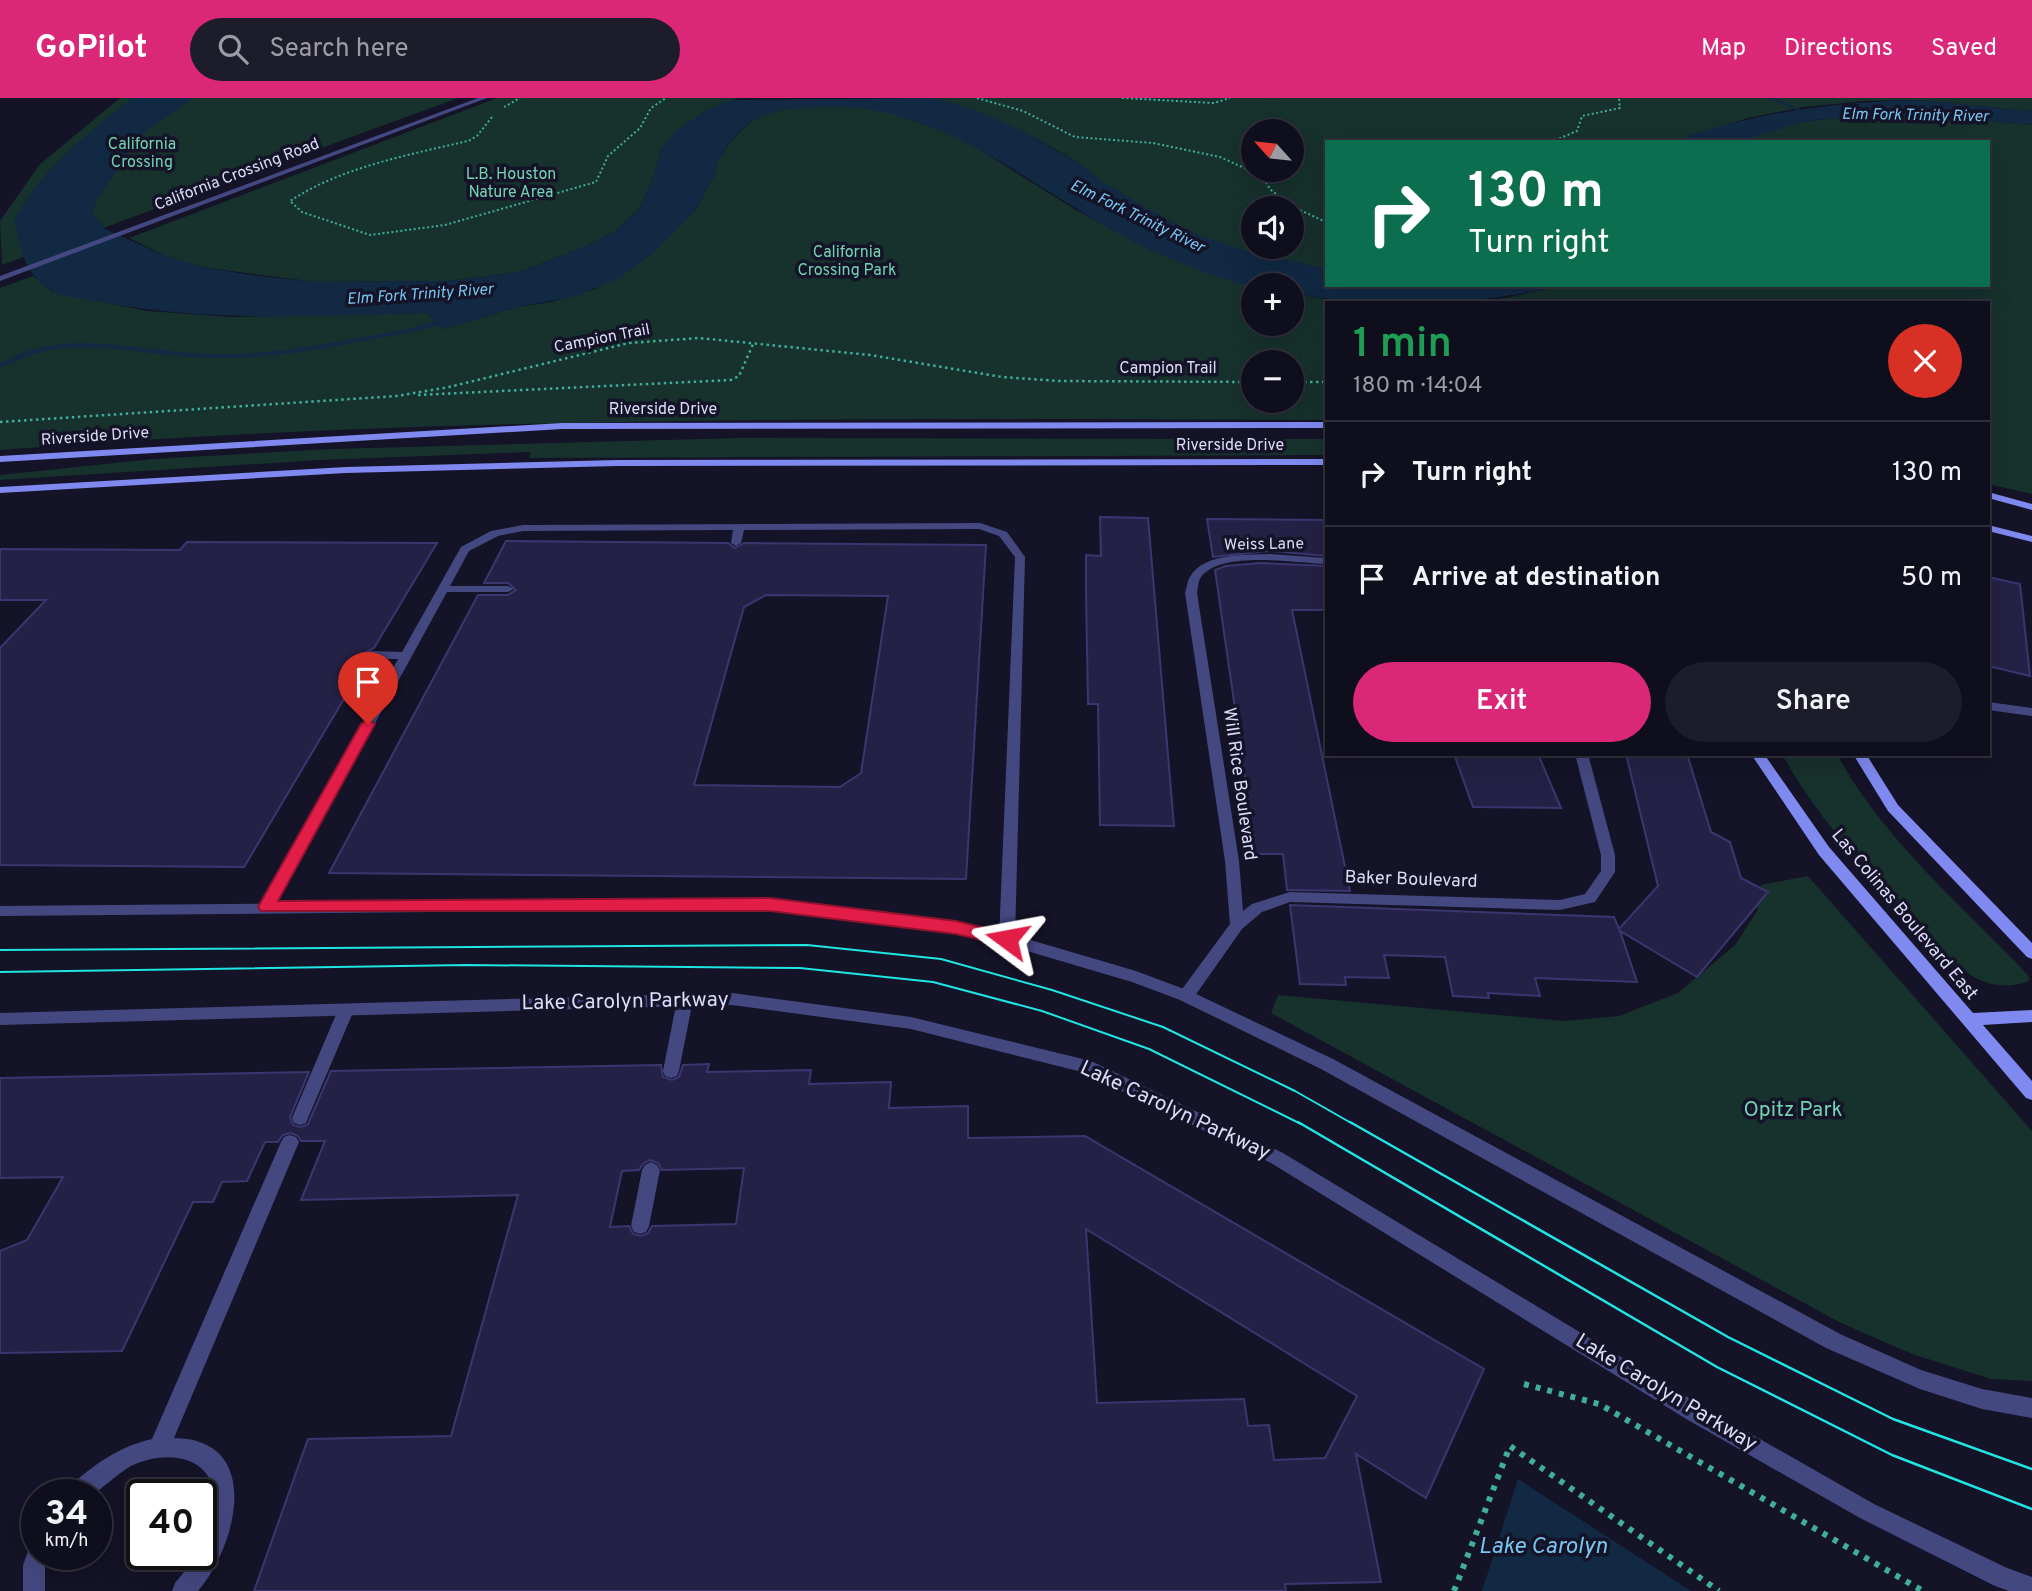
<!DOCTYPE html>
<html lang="en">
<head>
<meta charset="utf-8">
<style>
  body { margin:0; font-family:Overpass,sans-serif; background:#1d1c2a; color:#f1f3f6; height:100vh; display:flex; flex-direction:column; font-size:26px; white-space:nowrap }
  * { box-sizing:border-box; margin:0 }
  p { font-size:23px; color:#9b9ca4 }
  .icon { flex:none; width:38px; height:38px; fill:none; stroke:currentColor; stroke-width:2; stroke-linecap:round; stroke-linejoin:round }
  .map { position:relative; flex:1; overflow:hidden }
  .panel { position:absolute; left:1325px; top:203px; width:665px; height:455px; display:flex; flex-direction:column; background:#0f0e1d; border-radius:0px; box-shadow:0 7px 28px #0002,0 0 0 2px #2f2e3b }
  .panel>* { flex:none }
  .banner { position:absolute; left:1325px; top:42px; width:665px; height:147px; border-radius:0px; box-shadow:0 7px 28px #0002,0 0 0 2px #2f2e3b; background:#0b6e4f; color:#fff; overflow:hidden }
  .needle { width:46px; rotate:297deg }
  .tools { position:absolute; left:1241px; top:21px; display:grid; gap:14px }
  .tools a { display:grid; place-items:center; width:63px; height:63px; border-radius:50%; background:#0f0e1d; box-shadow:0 7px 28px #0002,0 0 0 2px #2f2e3b; font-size:35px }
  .speed { position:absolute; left:21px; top:1381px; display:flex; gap:14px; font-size:35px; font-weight:700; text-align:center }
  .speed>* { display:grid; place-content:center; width:91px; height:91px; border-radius:50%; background:#0f0e1d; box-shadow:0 7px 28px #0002,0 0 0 2px #2f2e3b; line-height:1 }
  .speed small { font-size:18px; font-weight:400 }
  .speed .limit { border:4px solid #111; border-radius:10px; background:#fff; color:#111 }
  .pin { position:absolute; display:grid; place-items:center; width:60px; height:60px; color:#fff; margin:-72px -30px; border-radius:50% 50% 50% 0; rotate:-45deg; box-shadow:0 0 7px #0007 }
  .pin .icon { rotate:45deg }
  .me { position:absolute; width:77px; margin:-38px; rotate:283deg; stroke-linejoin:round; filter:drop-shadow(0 0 5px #0008) }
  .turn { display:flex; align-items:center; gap:24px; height:147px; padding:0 28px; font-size:32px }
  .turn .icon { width:91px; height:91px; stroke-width:2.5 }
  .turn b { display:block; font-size:49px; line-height:60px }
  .round { display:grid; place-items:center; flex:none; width:74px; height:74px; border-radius:37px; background:#1d1c2a }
  .overview { display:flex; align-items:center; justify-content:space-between; height:119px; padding:0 28px }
  h1 { font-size:42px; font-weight:600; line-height:52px; color:#1e9e55 }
  .cta { display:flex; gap:14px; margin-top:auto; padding:14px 28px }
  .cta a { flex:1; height:80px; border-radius:42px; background:#db2777; color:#fff; font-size:28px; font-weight:600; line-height:80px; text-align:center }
  .cta a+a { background:#1d1c2a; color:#f1f3f6 }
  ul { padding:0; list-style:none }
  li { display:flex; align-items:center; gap:21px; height:105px; padding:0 28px; border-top:2px solid #2f2e3b }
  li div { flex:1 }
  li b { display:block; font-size:26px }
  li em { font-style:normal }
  header { display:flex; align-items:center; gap:42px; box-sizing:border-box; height:98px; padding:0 35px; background:#db2777; color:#fff }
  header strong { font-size:33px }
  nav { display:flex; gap:38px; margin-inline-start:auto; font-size:24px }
  .search { width:490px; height:63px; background:#1d1c2a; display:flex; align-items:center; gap:18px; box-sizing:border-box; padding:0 24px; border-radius:38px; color:#9b9ca4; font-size:26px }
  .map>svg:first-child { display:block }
</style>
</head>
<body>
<header>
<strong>GoPilot</strong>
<div class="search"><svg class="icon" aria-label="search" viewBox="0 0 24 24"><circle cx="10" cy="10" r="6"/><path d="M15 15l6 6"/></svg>Search here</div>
<nav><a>Map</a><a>Directions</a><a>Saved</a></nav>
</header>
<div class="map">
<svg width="2032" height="1493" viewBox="0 0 2032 1493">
  <rect width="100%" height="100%" fill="#141327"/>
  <!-- green -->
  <path fill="#17312d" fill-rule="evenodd" d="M120,0h338l-456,167 -2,-44 40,-57z
    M497,0h241l-33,13 -43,37 -9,30 -13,30 -25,23 -28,15 -68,26 -71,9 -132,1 -115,-15 -35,-11 -37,-18z
    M935,0h1097v13l-114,-11 -54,1 -60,6 -56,11 -77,24h-345v127c-45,-9 -90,-18 -133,-36 -33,-14 -68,-35 -97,-56 -6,-4 -10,-9 -16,-13 -46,-29 -94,-51 -145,-66zM1253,33h39v39h-39zM1253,110h39v39h-39z
    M836,7l31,2 21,4 73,27 115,72 76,41 101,35v38h39v-31l54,10h-20v117c-442,-2 -884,-5 -1326,30v-162l33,-12 19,16 96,19 83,6 196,-4 16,16 75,-22 33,-5 45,-13 99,-78 22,-41v-7c35,-58 57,-54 119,-58zM1253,264h39v39h-39z
    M1935,18l97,9v369l-44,-10v-181h-518l41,-6 53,-12h424v-143h-249c52,-29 138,-25 196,-26z
    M737,340l589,1v16l-797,3 2,-6 -211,8 -320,20v-5l153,-16 178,-10z
    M1782,656h55c44,83 126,153 190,220l3,5 -3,3c-12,4 -30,5 -42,0 -38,-15 -66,-53 -92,-82 -41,-46 -81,-91 -111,-146z
    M1808,778l224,255v250l-41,-2 -79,-25 -71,-31 -570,-310 7,-18 286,26 55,-5 59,-23 57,-48 22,-34 4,-26z"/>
  <!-- water -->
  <path fill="#112943" d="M132,0h61l-51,36 -44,64 -6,14 13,17 61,27 35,11 51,8 64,7 132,-1 71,-9 68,-26 28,-15 25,-23 13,-30 9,-30 11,-15 32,-22 25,-11 205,-2 48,15 41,19 58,33 14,12 47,29 50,27 50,17 83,19v16h238c-93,21 -179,25 -272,8v-8c-14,0 -30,1 -42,1 -14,-1 -84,-28 -100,-36 -110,-52 -204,-151 -334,-143 -53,3 -71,9 -99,56v7l-22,41 -42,42 -32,24 -44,19 -59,11 -75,22 -9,-4v-6l-7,-6c-111,3 -221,10 -330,-12 -14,-3 -35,-3 -47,-11 -25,-15 -30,-42 -36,-69 26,-52 73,-86 118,-123z
    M1918,2l114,11v14l-97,-9 -111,3 -26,4 -59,19h-68c81,-29 162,-40 247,-42z
    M1518,1381l173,112h-209z"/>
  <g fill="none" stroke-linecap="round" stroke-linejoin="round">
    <!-- stream -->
    <path fill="#112943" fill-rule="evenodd" d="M1768,0h6l38,16 -4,1z
      M445,220l2,1v2c-22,11 -48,13 -72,18 -54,10 -110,21 -165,19 -51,-1 -103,-15 -155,-9 -20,3 -36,12 -55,19v-5c8,-3 16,-8 24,-11 59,-20 125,0 185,2 46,2 93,-6 138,-14 33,-6 67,-11 98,-22z"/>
  </g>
  <!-- building -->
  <path fill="#252146" stroke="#3b3670" stroke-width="2" fill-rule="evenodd" d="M1100,419l48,1 26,308 -74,-1 -2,-121h-10l-2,-111v-38l15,1z
    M1207,421l119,1v36l-57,-5 -56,6z
    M506,443l222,2 7,5 9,-5 242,2 -20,334 -637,-6 149,-278h30l8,-5 -8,-7h-24zM766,497l122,1 -27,177 -21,14 -146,-2 50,-178z
    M187,444l250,1 -63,105 -12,6 5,6 -123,207 -244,-2v-217l46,-48h-46v-51l180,1z
    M1260,465l66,3v44h-34l58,281 -63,-1 -4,-36h-27l-41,-284 11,-4z
    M1988,479l32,7 10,92 -42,-10z
    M1454,656h84l23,54 -88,-1z
    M1626,656h61l24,78 19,10 11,36 27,14 -71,85 -77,-46 17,51 -102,-4 5,18 -52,-3 1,5 -36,-2 -8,-39 -61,-2 5,23 -44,-1 1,8 -46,-1 -10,-79 324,12 5,12 39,-43z
    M709,966l-2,8 104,-2 -2,14 82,-2 -2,26 79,-2v32l117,-2 399,233 -58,129 -70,-44 25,128 -96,2 1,7h-1032l54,-152 143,-3 67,-241 -217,5 24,-59h-24l-3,-5 -7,-3 -8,2 -5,7h-13l-18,39 -25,1 -9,20h-20l-71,149 -122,2v-102l27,-11 36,-63 -63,1v-100l309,-6 -19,45 3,8 8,2 7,-3 23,-53 330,-6 2,12 9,3 7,-3 4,-12zM650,1062l8,3 4,7 82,-2 -8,56 -84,2 -4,7 -7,3 -8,-2 -4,-8 -19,1 12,-56 17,-1 4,-6zM1086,1131l271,167 -32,62 -51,2 -5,-35 -21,1 -4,-27 -147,4z"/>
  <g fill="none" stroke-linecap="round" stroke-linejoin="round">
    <!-- path-far2 -->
    <path stroke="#3fae9b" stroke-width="2" stroke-dasharray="2 2.5" stroke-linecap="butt" d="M977,0l46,13 52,26 78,6 67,14 42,19 8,13 19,16 37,17
      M1122,0l92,5 16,-5
      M504,9l16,-9
      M492,19l-15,19 -9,5c-60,14 -126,26 -178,60l12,11 68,23 75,-10 151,-43 12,-26 32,-28 11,-20 15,-10
      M1551,44l26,-11 5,-15 38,-8 -1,-10"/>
    <!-- path-far1 -->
    <path stroke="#3fae9b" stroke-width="2.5" stroke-dasharray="2.5 3.5" stroke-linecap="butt" d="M1292,284h34
      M418,297l313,-15 8,-4 15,-34
      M0,324l397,-26 52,-9 180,-44 70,-5 171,17 132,22 57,4 194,1"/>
    <!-- path -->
    <path stroke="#3fae9b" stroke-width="6" stroke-dasharray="5 7" stroke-linecap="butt" d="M1524,1286l75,20 324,187
      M1454,1493l56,-145 209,145"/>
    <!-- service -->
    <path fill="#444881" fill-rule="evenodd" d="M980,425l27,9 18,25 -10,382 -3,4h-10l-3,-4 16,-382 -16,-21 -20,-7 -235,1 -3,13 -5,3 -5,-3 2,-13 -210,1 -25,5 -29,15 -19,35h58l6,3 -6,3h-61l-175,319h-10l-2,-4 138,-248h-28l-6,-4 6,-4 32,1 59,-105 30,-16 32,-6z
      M1988,604l44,6v8l-44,-6z
      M685,896l6,2 2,4 -14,71 -2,5 -6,2 -6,-2 -2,-5 14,-71 2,-4z
      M346,906l6,2 2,4 -46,108 -2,5 -6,2 -6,-2 -2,-5 46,-108 2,-4z
      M290,1037l6,2 3,5 -125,296c90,1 63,108 24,153h-26l3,-8 24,-29h2c2,-17 14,-33 14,-51 0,-48 -48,-54 -84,-37 -13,7 -28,23 -39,28 -7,3 -20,1 -26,0l3,-7c24,-22 51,-41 83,-48l129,-297 3,-5z
      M651,1064l6,3 3,5 -11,56 -3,6 -6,2 -6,-2 -3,-6 11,-56 3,-5z
      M37,1446v10h12l-4,11v26h-22v-26l7,-19z"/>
    <!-- minor -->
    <path fill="#444881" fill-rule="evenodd" d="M1269,456l57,4v6c-29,-1 -105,-14 -125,13 -3,4 -3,11 -4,16l42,268 4,50 9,-7 38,-12 270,8 25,-6 16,-23v-16l-26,-101h13l27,101v17l-20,30 -35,8 -270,-8 -28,10 -20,17 -50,71 -6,2 -6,-2 -2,-4 2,-4 50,-68 -5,-63 -40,-268c2,-5 2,-12 5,-16 13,-24 55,-22 79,-23z"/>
    <!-- tertiary -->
    <path fill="#444881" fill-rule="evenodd" d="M478,0h9l-487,183v-5z
      M770,801l186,23 51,11 129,38 56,21 141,67 507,275 81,36 61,19 50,9v20l-50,-9 -62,-20 -94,-41 -505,-279 -141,-69 -48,-18 -125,-37 -51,-11 -186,-25 -770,7v-10z
      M732,895l179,24 180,44 192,92 419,253 172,98 133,64 25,9v14h-23l-14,-5 -135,-68 -172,-98 -417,-257 -189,-91 -171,-43 -179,-24 -732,20v-12z"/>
    <!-- secondary -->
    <path fill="#7f89f0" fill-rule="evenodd" d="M1326,324v6l-764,1 -562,33v-6l562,-33z
      M1326,361v6l-708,1 -272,7 -346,20v-6l346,-20 272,-7z
      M1988,394l44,12v6l-44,-12z
      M1988,427l44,11v6l-44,-11z
      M1751,656h13l65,93 144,166 59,-3v12l-49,3 49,56v19l-6,-2 -207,-243z
      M1853,656h13l32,51 134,138v16l-5,-2 -139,-146z"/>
    <!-- tram-far1 -->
    <path stroke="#1fe5e3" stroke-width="2" d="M0,852l807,-5 134,14 111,31 111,37 132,64 58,33
      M0,874l467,-7 333,3 133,14 109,29 107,38 152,75"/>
    <!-- tram -->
    <path stroke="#1fe5e3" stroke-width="2.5" d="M1298,1024l419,245 175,88 140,54
      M1350,1024l378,215 165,82 139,50"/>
  </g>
  <!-- route -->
  <path fill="#e11d48" stroke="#92132f" stroke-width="2" d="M368,621l7,5 -97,177 492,-3 186,23 51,12 6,2 3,4 -3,5 -6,2 -51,-12 -186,-23h-509l-3,-4 103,-183z"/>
  <g text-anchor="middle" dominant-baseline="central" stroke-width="7" stroke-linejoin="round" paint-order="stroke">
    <!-- far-water labels -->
    <g font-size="16" font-style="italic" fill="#77c6ef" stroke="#141327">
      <text transform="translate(1915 18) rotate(1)">Elm Fork Trinity River</text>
      <text transform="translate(1137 119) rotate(26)">Elm Fork Trinity River</text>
      <text transform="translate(420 197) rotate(-4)">Elm Fork Trinity River</text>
    </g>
    <!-- far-park labels -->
    <g font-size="16" fill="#71d4b0" stroke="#141327">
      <text x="142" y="47">California<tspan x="142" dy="18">Crossing</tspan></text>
      <text x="511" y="77">L.B. Houston<tspan x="511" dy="18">Nature Area</tspan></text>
      <text x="847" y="155">California<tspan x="847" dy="18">Crossing Park</tspan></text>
    </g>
    <!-- far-street labels -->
    <g font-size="16" fill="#ddddfb" stroke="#141327">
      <text transform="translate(237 77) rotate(-21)">California Crossing Road</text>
      <text transform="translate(602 241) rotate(-11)">Campion Trail</text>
      <text x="1168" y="271">Campion Trail</text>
      <text x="663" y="312">Riverside Drive</text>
      <text transform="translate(95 339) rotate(-4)">Riverside Drive</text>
      <text x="1230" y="348">Riverside Drive</text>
      <text transform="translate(1264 447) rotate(-1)">Weiss Lane</text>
    </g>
    <!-- street labels -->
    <g font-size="18" fill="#ddddfb" stroke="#141327">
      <text transform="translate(1239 686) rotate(82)">Will Rice Boulevard</text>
      <text transform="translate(1411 782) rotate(2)">Baker Boulevard</text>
      <text transform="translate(1904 817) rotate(50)">Las Colinas Boulevard East</text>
    </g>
    <!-- near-street labels -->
    <g font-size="21" fill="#ddddfb" stroke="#141327">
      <text transform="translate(625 904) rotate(-1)">Lake Carolyn Parkway</text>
      <text transform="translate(1175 1013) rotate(25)">Lake Carolyn Parkway</text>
      <text transform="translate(1666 1295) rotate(31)">Lake Carolyn Parkway</text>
    </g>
    <!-- near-park labels -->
    <g font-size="21" fill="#71d4b0" stroke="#141327">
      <text x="1793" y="1012">Opitz Park</text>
    </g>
    <!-- near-water labels -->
    <g font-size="23" font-style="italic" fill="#77c6ef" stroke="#141327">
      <text x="1543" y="1449">Lake Carolyn</text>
    </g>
  </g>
</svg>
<div class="tools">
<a><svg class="needle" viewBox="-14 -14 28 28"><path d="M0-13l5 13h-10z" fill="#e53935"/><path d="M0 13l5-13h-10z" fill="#9b9ca4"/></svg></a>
<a><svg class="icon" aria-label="sound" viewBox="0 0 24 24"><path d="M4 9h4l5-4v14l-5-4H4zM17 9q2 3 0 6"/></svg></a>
<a>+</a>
<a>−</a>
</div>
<div class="speed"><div>34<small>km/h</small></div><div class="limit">40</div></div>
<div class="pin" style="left:368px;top:626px;background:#d93025"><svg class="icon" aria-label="arrive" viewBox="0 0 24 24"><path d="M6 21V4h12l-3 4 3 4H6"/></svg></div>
<svg class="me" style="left:1007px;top:841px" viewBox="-20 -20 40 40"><path d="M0-17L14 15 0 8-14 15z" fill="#e11d48" stroke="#fff" stroke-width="4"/></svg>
<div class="banner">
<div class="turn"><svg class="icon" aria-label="right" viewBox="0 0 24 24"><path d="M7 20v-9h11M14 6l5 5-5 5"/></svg><div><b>130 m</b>Turn right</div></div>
</div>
<section class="panel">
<div class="overview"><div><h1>1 min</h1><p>180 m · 14:04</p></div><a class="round" style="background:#d93025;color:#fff"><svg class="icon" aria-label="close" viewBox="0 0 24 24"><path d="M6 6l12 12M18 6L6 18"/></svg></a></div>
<ul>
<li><svg class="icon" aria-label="right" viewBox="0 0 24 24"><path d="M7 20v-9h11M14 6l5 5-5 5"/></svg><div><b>Turn right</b></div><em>130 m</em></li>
<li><svg class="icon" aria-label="arrive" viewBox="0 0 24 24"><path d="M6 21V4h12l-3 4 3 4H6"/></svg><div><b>Arrive at destination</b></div><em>50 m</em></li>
</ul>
<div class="cta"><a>Exit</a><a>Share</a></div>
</section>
</div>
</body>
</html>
